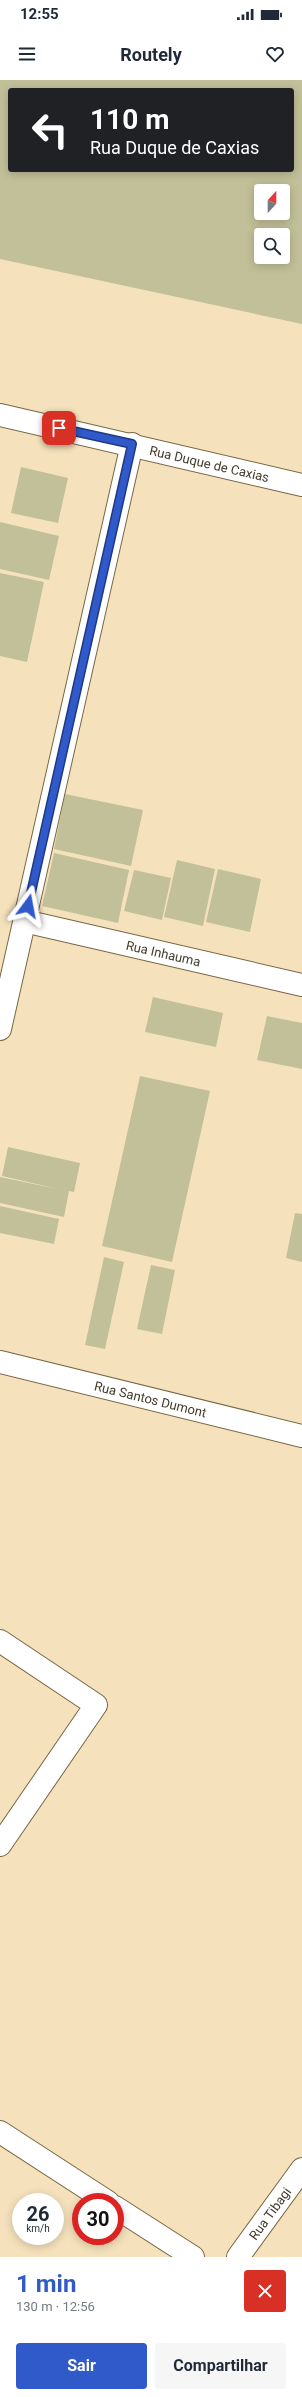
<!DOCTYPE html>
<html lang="pt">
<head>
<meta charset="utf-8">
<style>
  body { margin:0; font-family:Roboto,sans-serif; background:#f6f6f7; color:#1f2937; height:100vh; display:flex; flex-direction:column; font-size:15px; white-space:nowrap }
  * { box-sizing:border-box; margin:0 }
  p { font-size:13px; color:#747a83 }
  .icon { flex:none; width:22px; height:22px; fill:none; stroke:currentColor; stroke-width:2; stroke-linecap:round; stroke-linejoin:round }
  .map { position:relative; height:2177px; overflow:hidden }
  .sheet { display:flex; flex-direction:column; background:#fff; flex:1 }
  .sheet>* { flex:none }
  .guide { position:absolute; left:8px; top:8px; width:286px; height:84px; border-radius:4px; box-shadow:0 2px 10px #0003; background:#202124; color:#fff; overflow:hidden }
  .needle { width:26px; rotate:21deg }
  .controls { position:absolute; left:254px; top:104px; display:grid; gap:8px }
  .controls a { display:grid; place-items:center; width:36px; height:36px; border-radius:4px; background:#fff; box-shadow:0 2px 10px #0003; font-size:20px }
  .speed { position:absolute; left:12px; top:2113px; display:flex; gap:8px; font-size:20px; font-weight:700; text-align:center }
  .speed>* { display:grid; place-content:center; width:52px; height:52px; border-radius:50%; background:#fff; box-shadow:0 2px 10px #0003; line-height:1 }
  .speed small { font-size:10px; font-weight:400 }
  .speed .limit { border:6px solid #d22; background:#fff; color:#111 }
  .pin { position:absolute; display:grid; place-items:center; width:34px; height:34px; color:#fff; margin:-17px; border-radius:8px; box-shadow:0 2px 6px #0006 }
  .me { position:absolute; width:44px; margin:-22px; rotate:13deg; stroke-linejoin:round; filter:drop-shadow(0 0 3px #0008) }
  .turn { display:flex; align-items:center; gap:14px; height:84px; padding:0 16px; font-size:18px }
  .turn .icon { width:52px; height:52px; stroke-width:2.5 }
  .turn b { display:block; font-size:28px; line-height:34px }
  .round { display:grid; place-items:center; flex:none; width:42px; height:42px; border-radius:4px; background:#f6f6f7 }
  .overview { display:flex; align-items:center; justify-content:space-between; height:68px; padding:0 16px }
  h1 { font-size:24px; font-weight:700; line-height:30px; color:#3059c9 }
  .cta { display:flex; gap:8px; margin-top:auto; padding:8px 16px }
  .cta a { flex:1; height:46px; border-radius:4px; background:#3059c9; color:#fff; font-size:16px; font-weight:700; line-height:46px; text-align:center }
  .cta a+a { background:#f6f6f7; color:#1f2937 }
  .status { display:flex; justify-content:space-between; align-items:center; height:28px; padding:0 20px; background:#fff; direction:ltr }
  .status svg { height:11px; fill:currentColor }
  header { display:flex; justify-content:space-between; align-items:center; height:52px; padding:0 16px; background:#fff; font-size:18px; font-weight:700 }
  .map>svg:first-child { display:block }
</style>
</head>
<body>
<div class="status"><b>12:55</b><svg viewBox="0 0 49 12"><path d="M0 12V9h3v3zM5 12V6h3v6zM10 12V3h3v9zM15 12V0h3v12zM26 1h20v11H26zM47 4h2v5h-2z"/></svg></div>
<header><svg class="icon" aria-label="menu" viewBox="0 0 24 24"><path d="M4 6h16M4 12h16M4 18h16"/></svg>Routely<svg class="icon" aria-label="heart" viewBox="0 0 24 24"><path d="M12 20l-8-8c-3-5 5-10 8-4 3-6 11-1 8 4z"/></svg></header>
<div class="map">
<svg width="302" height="2177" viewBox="0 0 302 2177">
  <rect width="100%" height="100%" fill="#f5e2bc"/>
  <!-- building -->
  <path fill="#c2c098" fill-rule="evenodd" d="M0,0h302v244l-302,-65zM10,10h282v80h-282zM261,111h22v22h-22zM261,155h22v22h-22z
    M21,387l47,11 -10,45 -47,-10z
    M0,442l59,14 -10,44 -49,-11z
    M0,493l44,9 -17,80 -27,-6z
    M65,714l78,16 -12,56 -77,-17z
    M54,773l75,17 -11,53 -76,-17z
    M177,780l38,9 -12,57 -39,-9z
    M218,789l43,10 -11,53 -44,-10z
    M134,790l37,8 -9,42 -38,-9z
    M153,917l70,16 -7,34 -71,-15z
    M267,936l35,7v46l-45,-9z
    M140,996l70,15 -38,171 -70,-16z
    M8,1067l72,16 -6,29 -5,-1 -5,26 -64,-14v-26l58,12 -56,-13z
    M0,1126l59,13 -5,25 -54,-11z
    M295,1133l7,1v48l-16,-4z
    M104,1177l20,5 -19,87 -20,-4z
    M151,1185l24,5 -13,64 -25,-5z"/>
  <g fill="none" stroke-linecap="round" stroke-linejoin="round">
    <!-- street casing -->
    <g stroke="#786744" stroke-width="24">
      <g id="street">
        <path id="s1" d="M0,335l302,70"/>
        <path id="s2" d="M24,841l278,64"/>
        <path d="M0,949l132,-585"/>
        <path id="s3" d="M0,1282l302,74"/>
        <path d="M0,1561l96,64 -96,140"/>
        <path d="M0,2052l108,70"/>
        <path d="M115,2127l78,50"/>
        <path id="s4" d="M238,2177l64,-88"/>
      </g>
    </g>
    <!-- street -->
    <use href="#street" stroke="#fff" stroke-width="22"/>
  </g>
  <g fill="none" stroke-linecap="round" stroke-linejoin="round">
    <!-- route casing -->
    <g stroke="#1f3a83" stroke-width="10">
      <path id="route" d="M28,826l104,-462 -73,-16"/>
    </g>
    <!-- route -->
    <use href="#route" stroke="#3059c9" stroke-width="7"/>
  </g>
  <g text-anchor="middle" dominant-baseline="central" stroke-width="4" stroke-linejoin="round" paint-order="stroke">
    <!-- street labels -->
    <g font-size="13" fill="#423b2c" stroke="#fff">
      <text stroke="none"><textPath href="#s1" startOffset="215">Rua Duque de Caxias</textPath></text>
      <text stroke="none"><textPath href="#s2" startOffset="143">Rua Inhauma</textPath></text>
      <text stroke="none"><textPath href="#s3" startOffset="155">Rua Santos Dumont</textPath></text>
      <text stroke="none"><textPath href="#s4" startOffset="54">Rua Tibagi</textPath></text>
    </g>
  </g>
</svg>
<div class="controls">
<a><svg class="needle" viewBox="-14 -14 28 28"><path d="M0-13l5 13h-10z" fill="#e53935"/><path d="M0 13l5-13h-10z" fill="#747a83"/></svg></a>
<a><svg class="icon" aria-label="search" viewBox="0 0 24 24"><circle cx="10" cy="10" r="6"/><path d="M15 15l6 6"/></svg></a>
</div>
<div class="speed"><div>26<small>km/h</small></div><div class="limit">30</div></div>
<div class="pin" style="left:59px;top:348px;background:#d93025"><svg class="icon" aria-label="arrive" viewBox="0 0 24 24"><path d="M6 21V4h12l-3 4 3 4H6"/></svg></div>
<svg class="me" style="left:28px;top:826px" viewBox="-20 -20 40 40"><path d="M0-17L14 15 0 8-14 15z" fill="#3059c9" stroke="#fff" stroke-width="4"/></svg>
<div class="guide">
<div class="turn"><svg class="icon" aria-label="left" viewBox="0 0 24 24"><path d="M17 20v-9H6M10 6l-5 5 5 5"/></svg><div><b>110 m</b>Rua Duque de Caxias</div></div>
</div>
</div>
<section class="sheet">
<div class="overview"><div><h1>1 min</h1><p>130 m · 12:56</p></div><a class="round" style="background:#d93025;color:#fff"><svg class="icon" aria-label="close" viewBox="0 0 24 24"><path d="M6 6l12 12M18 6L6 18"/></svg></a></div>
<div class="cta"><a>Sair</a><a>Compartilhar</a></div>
</section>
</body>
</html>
